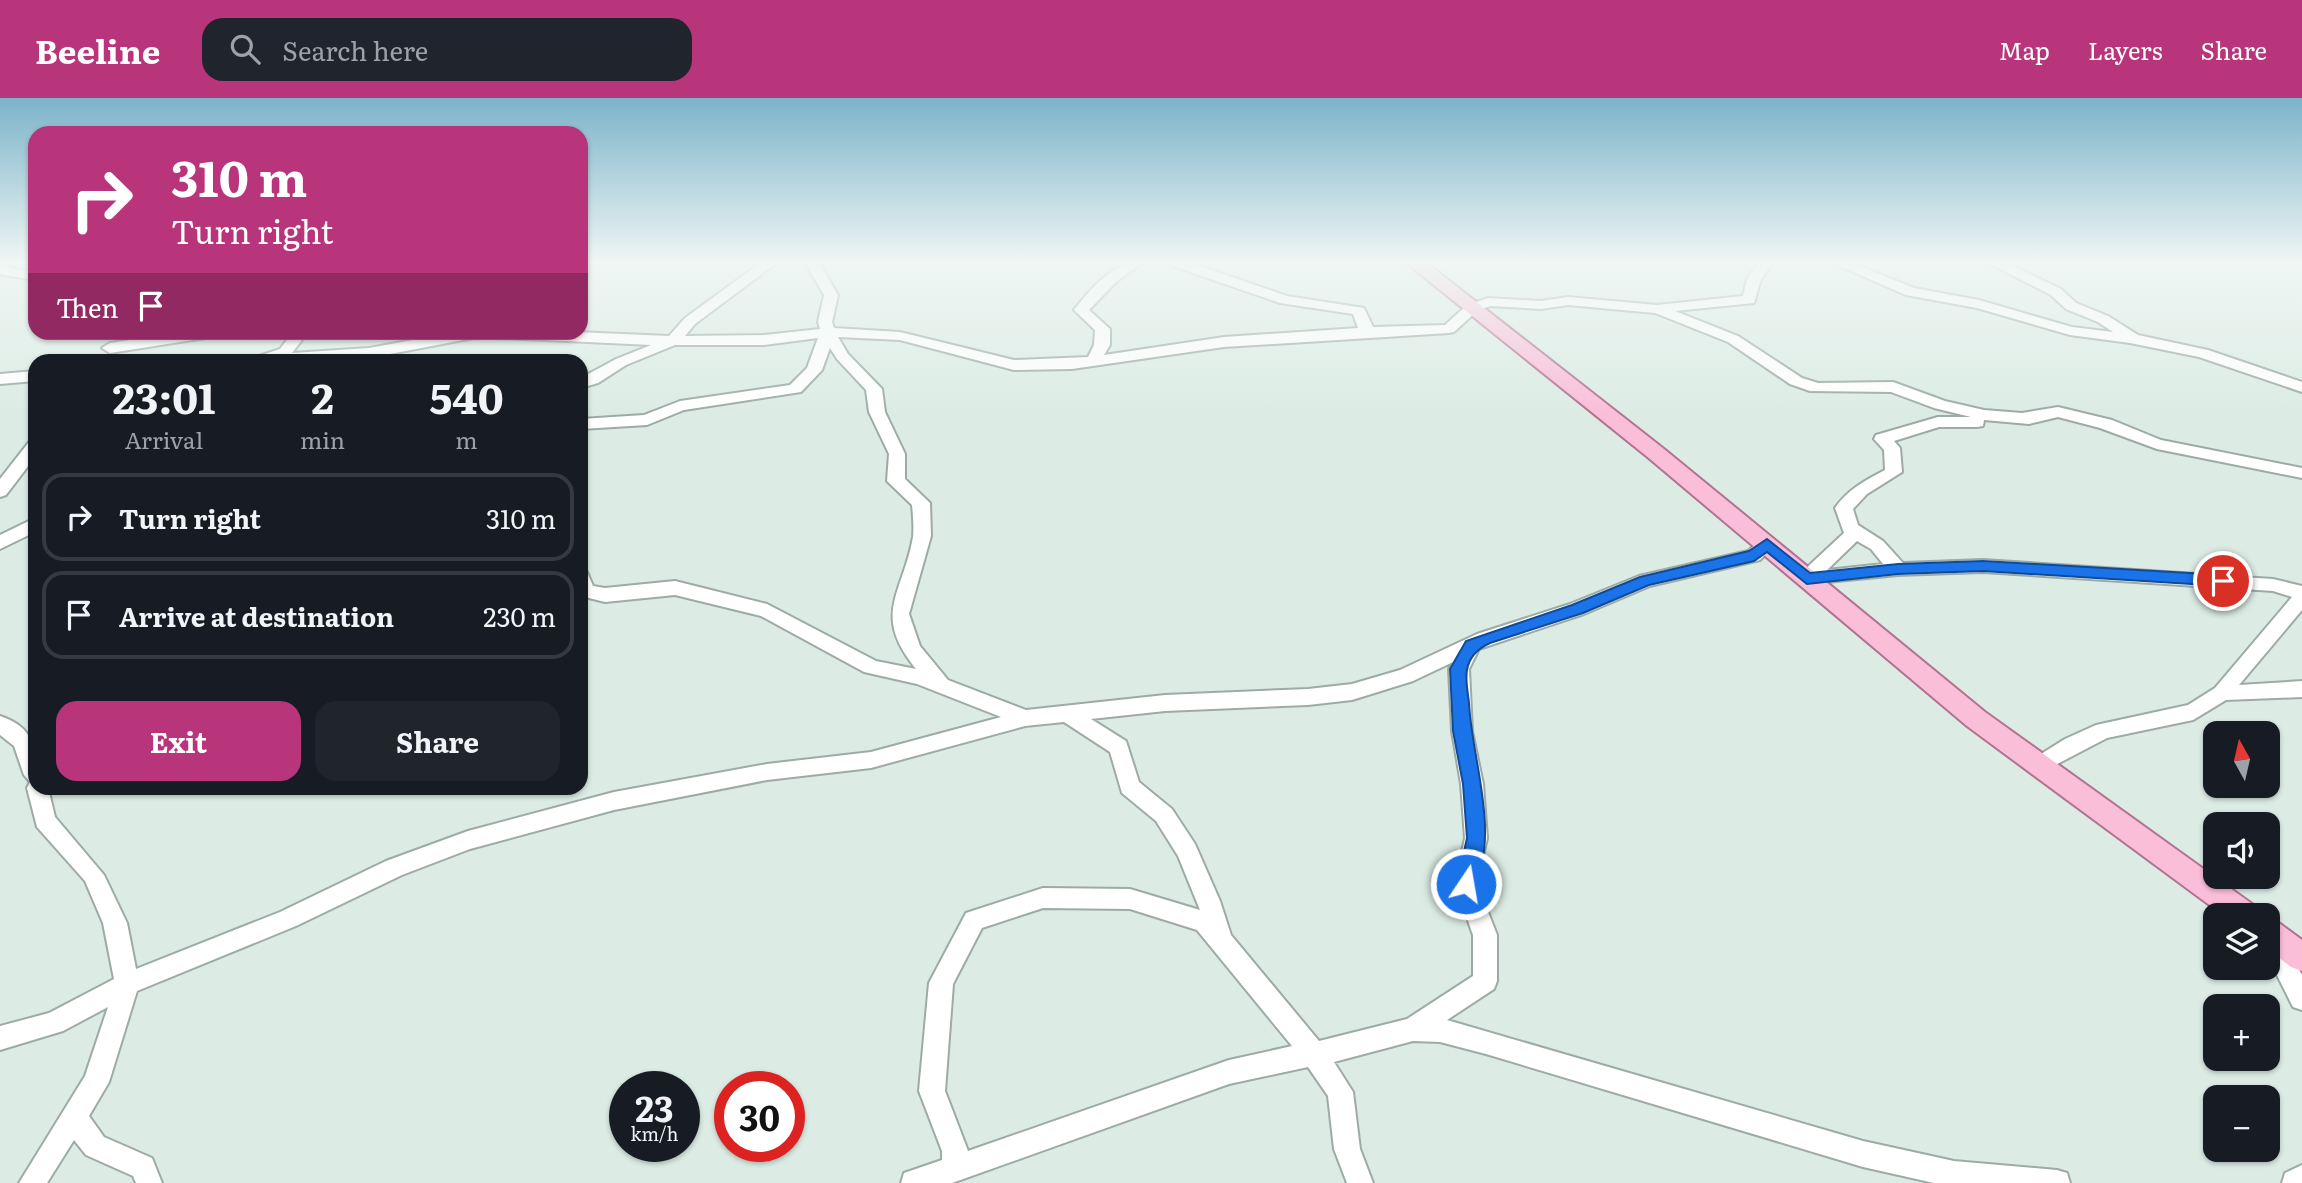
<!DOCTYPE html>
<html lang="en">
<head>
<meta charset="utf-8">
<style>
  body { margin:0; font-family:Literata,serif; background:#20242c; color:#f1f3f6; height:100vh; display:flex; flex-direction:column; font-size:26px; white-space:nowrap }
  * { box-sizing:border-box; margin:0 }
  p { font-size:23px; color:#9ea1a6 }
  .icon { flex:none; width:38px; height:38px; fill:none; stroke:currentColor; stroke-width:2; stroke-linecap:round; stroke-linejoin:round }
  .map { position:relative; flex:1; overflow:hidden }
  .drawer { position:absolute; left:28px; top:256px; width:560px; height:441px; display:flex; flex-direction:column; background:#171b24; border-radius:21px; box-shadow:0 2px 5px #0004 }
  .drawer>* { flex:none }
  .banner { position:absolute; left:28px; top:28px; width:560px; height:214px; border-radius:21px; box-shadow:0 2px 5px #0004; background:#b8347b; color:#fff; overflow:hidden }
  .needle { width:46px; rotate:352deg }
  .controls { position:absolute; left:2203px; top:623px; display:grid; gap:14px }
  .controls a { display:grid; place-items:center; width:77px; height:77px; border-radius:14px; background:#171b24; box-shadow:0 2px 5px #0004; font-size:35px }
  .speed { position:absolute; left:609px; top:973px; display:flex; gap:14px; font-size:35px; font-weight:700; text-align:center }
  .speed>* { display:grid; place-content:center; width:91px; height:91px; border-radius:50%; background:#171b24; box-shadow:0 2px 5px #0004; line-height:1 }
  .speed small { font-size:18px; font-weight:400 }
  .speed .limit { border:10px solid #d22; background:#fff; color:#111 }
  .pin { position:absolute; display:grid; place-items:center; width:60px; height:60px; color:#fff; margin:-30px; border:4px solid #fff; border-radius:50%; box-shadow:0 2px 7px #0007 }
  .me { position:absolute; width:77px; margin:-38px; rotate:12deg; stroke-linejoin:round; filter:drop-shadow(0 0 5px #0008) }
  .turn { display:flex; align-items:center; gap:24px; height:147px; padding:0 28px; font-size:32px }
  .turn .icon { width:91px; height:91px; stroke-width:2.5 }
  .turn b { display:block; font-size:49px; line-height:60px }
  .then { display:flex; align-items:center; height:66px; padding:0 28px; background:#0003; gap:14px; font-size:26px }
  .eta { display:flex; justify-content:space-evenly; align-items:center; height:119px; text-align:center }
  .eta b { font-size:42px; font-weight:700; line-height:49px }
  .action { display:flex; gap:14px; margin-top:auto; padding:14px 28px }
  .action a { flex:1; height:80px; border-radius:21px; background:#b8347b; color:#fff; font-size:28px; font-weight:700; line-height:80px; text-align:center }
  .action a+a { background:#20242c; color:#f1f3f6 }
  ul { padding:0; list-style:none }
  li { display:flex; align-items:center; gap:21px; height:88px; margin:0 14px 10px; padding:0 14px; border:4px solid #363941; border-radius:21px }
  li div { flex:1 }
  li b { display:block; font-size:26px }
  li em { font-style:normal }
  header { display:flex; align-items:center; gap:42px; box-sizing:border-box; height:98px; padding:0 35px; background:#b8347b; color:#fff }
  header strong { font-size:33px }
  nav { display:flex; gap:38px; margin-inline-start:auto; font-size:24px }
  .search { width:490px; height:63px; background:#20242c; display:flex; align-items:center; gap:18px; box-sizing:border-box; padding:0 24px; border-radius:21px; color:#9ea1a6; font-size:26px }
  .map>svg:first-child { display:block }
</style>
</head>
<body>
<header>
<strong>Beeline</strong>
<div class="search"><svg class="icon" aria-label="search" viewBox="0 0 24 24"><circle cx="10" cy="10" r="6"/><path d="M15 15l6 6"/></svg>Search here</div>
<nav><a>Map</a><a>Layers</a><a>Share</a></nav>
</header>
<div class="map">
<svg width="2302" height="1085" viewBox="0 0 2302 1085">
  <rect width="100%" height="100%" fill="#dcece5"/>
  <g fill="none" stroke-linecap="round" stroke-linejoin="round">
    <!-- minor casing -->
    <g stroke="#9daba5" stroke-width="4">
      <path id="minor" d="M763,163h16l-84,63 -10,12 79,-1 56,-6 -2,-7 6,-27 -20,-34h14l20,34 -6,27 2,6 66,4 114,28 74,-3 6,-12 1,-15 -21,-20c17,-22 42,-50 71,-49l-28,20 -28,29 21,19v16l-6,10 120,-18 134,-9 -5,-14 -73,-11 -113,-39 -2,-3h20l102,35 77,12 9,19 72,-2 22,-20 21,-7 53,3 27,-4 89,8 86,-9 4,-17 13,-18h14l-13,18 -7,24 -79,8 63,25 64,42 16,5 75,-1 52,19 39,9 38,3 36,-6 54,13 49,20 141,28v10l-145,-29 -57,-21 -42,-11 -29,7 -45,-4 -1,6 -6,1h-38l-45,14 6,7 2,24 -35,22 -14,15 5,16 25,16 20,22 80,-3 290,19 29,7v24l-63,75 63,-4v16l-76,3 -33,20 -86,18 -67,35 -7,-2 -4,-6 4,-6 32,-20 31,-14 92,-20 27,-17 77,-91 -19,-6 -290,-19 -85,3 -91,9 -6,-1 -3,-5 3,-5 43,-40 -9,-25c13,-19 31,-28 50,-38l-1,-20 -10,-11 2,-4 62,-18h33l-37,-9 -43,-16 -81,-1 -20,-7 -62,-42 -73,-29 -87,-8 -27,4 -51,-3 -13,5 -23,21 -5,1 -225,14 -152,22 -58,1 -114,-30 -62,-3 10,17 34,35 3,23 20,42v25l25,24 1,33 -22,78 11,32 28,34 78,30 139,-15 143,-6 44,-5 48,-14 77,-36 93,-30 69,-28 109,-25 13,-11h12l3,4 -16,16 -110,26 -66,28 -105,35 -10,20 3,62 11,53 4,54 -10,46 20,51v46l-3,8 -47,31 416,121 91,20 103,9 10,3 3,10h-136l-71,-16 -377,-113 -46,-12 -27,-1 -79,21 19,30 7,57 13,34h-26l-13,-34 -6,-53 -20,-29 -79,17 -277,99h-51l3,-10 38,-13v-9l-23,-60 10,-108 37,-70 77,-25 87,1 70,21 -22,-54 -22,-35 -34,-28 -12,-41 -46,-30 -39,4 -154,42 -104,12 -153,30 -144,39 -68,26 -106,51 -159,65 -28,91 -20,34 15,21 48,21 10,25h-26l-3,-7 -47,-21 -12,-15 -27,43h-28l66,-107 23,-69 -45,24 -63,19v-24l49,-13 65,-34 -11,-56 -18,-42 -48,-54 -10,-39 3,-6 -6,-7 -10,-29 -14,-11v-19c39,13 35,37 35,72h13l7,29 49,58 23,48 9,46 144,-57 106,-51 82,-30 146,-39 153,-28 104,-12 130,-35 -84,-33 -53,-12 -103,-56 -86,-21 -70,7 -24,-6v-25l6,1 6,14 12,2 70,-7 92,23 109,57 40,8c-45,-55 -13,-75 -3,-132 1,-10 0,-22 -1,-32l-25,-24 2,-27 -20,-42 -3,-22 -29,-31 -7,-11 -8,22 -21,22 -117,18 -37,15 -66,4v-10l63,-4 36,-14 110,-16 17,-17 11,-30 -54,7h-89l-49,20 -28,18 -17,5v-10l35,-19 35,-14 -172,-8 -110,21 -116,2 3,-3 24,-8 13,-17h15l-16,21 77,-5 88,-16h119l93,4 16,-18zM1857,443l14,8 12,15 -56,6zM1453,564l-4,7 3,62 9,53 4,54 -10,46 18,51v41l-66,43 -88,22 -88,-106 -11,-34 -25,-57 -23,-35 -33,-27 -13,-41 -35,-22 74,-8 143,-6 44,-5 61,-19zM1043,810l87,1 67,21 95,116 -63,14 -261,91 -23,-60 8,-107 29,-56z
        M1828,163h19l67,27 65,12 93,27 41,5 -15,-10 -32,-13 -15,-14 -67,-34h18l59,28 15,14 32,13 30,19 70,15 94,32v10l-103,-35 -69,-14 -60,-8 -93,-27 -71,-13z
        M0,165l12,5 23,4v8l-32,-5 -3,-2z
        M184,234h41l-7,4 -108,17 -8,-5 8,-5z
        M35,273v10l-35,3v-10z
        M35,343v16l-29,38 -6,2v-18l29,-37z
        M35,420v14l-35,17v-14z
        M2268,825l8,3 26,49v35l-9,-3 -25,-50z
        M2302,1067v18h-20l3,-10z"/>
    </g>
    <!-- major casing -->
    <g stroke="#b27390" stroke-width="4">
      <path id="major" d="M1404,163h20l240,188 321,263 270,194 5,9h-37l-256,-189 -317,-267z
        M2268,821l11,4 23,17v31l-11,-4 -23,-18z"/>
    </g>
    <!-- minor -->
    <use href="#minor" fill="#fff" fill-rule="evenodd"/>
    <!-- major -->
    <use href="#major" fill="#fabed9" fill-rule="evenodd"/>
  </g>
  <!-- sky -->
  <linearGradient id="sky" x2="0" y2="1"><stop stop-color="#7cb3ca"/><stop offset="0.52" stop-color="#eff6f3"/><stop offset="1" stop-color="#eff6f3" stop-opacity="0"/></linearGradient>
  <rect width="2302" height="315" fill="url(#sky)"/>
  <!-- route -->
  <path fill="#1a73e8" stroke="#114b97" stroke-width="2" d="M1767,441l43,34 88,-9 85,-3 240,14 8,6 -8,5 -240,-15 -85,3 -91,10 -40,-32 -13,9 -105,24 -66,28 -93,30c-11,5 -21,14 -23,27 -2,10 1,23 2,33 3,60 32,129 4,187l-7,2 -6,-2 -3,-6 10,-46 -4,-54 -10,-53 -3,-62 16,-28 106,-36 68,-28 109,-26z"/>
</svg>
<div class="controls">
<a><svg class="needle" viewBox="-14 -14 28 28"><path d="M0-13l5 13h-10z" fill="#e53935"/><path d="M0 13l5-13h-10z" fill="#9ea1a6"/></svg></a>
<a><svg class="icon" aria-label="sound" viewBox="0 0 24 24"><path d="M4 9h4l5-4v14l-5-4H4zM17 9q2 3 0 6"/></svg></a>
<a><svg class="icon" aria-label="layers" viewBox="0 0 24 24"><path d="M12 4l9 5-9 5-9-5zM3 14l9 5 9-5"/></svg></a>
<a>+</a>
<a>−</a>
</div>
<div class="speed"><div>23<small>km/h</small></div><div class="limit">30</div></div>
<div class="pin" style="left:2223px;top:483px;background:#d93025"><svg class="icon" aria-label="arrive" viewBox="0 0 24 24"><path d="M6 21V4h12l-3 4 3 4H6"/></svg></div>
<svg class="me" style="left:1466px;top:786px" viewBox="-20 -20 40 40"><circle r="17" fill="#1a73e8" stroke="#fff" stroke-width="3"/><path d="M0-11L8 9 0 5-8 9z" fill="#fff"/></svg>
<div class="banner">
<div class="turn"><svg class="icon" aria-label="right" viewBox="0 0 24 24"><path d="M7 20v-9h11M14 6l5 5-5 5"/></svg><div><b>310 m</b>Turn right</div></div>
<div class="then">Then<svg class="icon" aria-label="arrive" viewBox="0 0 24 24"><path d="M6 21V4h12l-3 4 3 4H6"/></svg></div>
</div>
<section class="drawer">
<div class="eta">
<div><b>23:01</b><p>Arrival</p></div>
<div><b>2</b><p>min</p></div>
<div><b>540</b><p>m</p></div>
</div>
<ul>
<li><svg class="icon" aria-label="right" viewBox="0 0 24 24"><path d="M7 20v-9h11M14 6l5 5-5 5"/></svg><div><b>Turn right</b></div><em>310 m</em></li>
<li><svg class="icon" aria-label="arrive" viewBox="0 0 24 24"><path d="M6 21V4h12l-3 4 3 4H6"/></svg><div><b>Arrive at destination</b></div><em>230 m</em></li>
</ul>
<div class="action"><a>Exit</a><a>Share</a></div>
</section>
</div>
</body>
</html>
